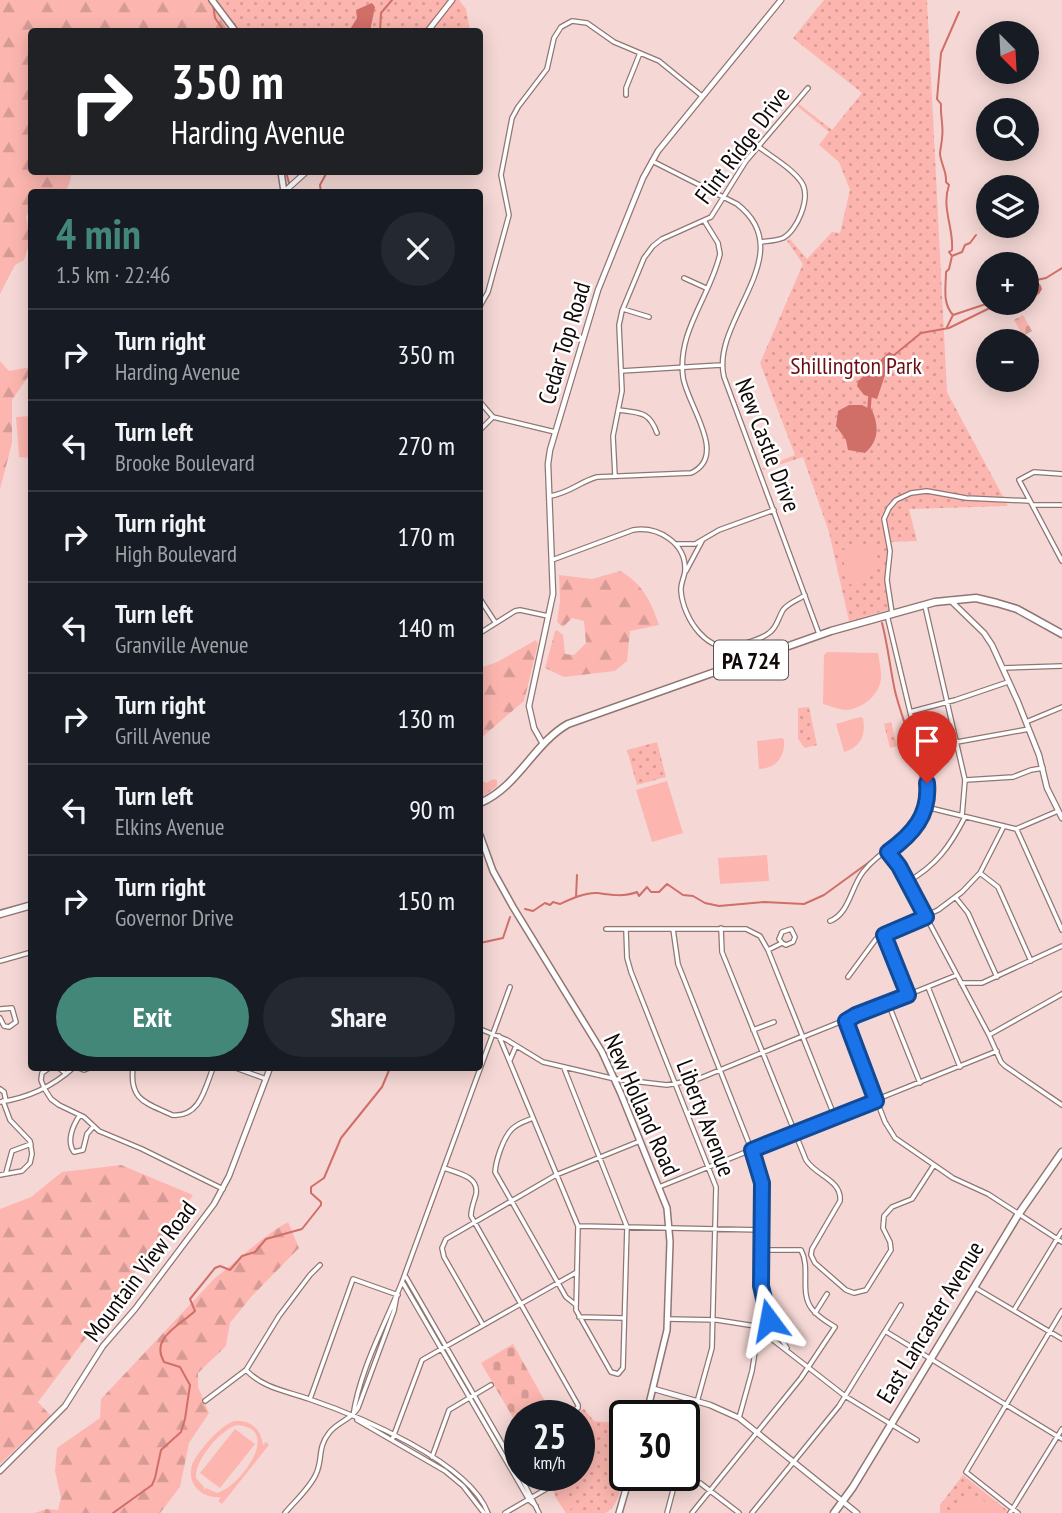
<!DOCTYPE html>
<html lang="en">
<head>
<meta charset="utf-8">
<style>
  body { margin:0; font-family:"PT Sans Narrow",sans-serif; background:#242831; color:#f1f3f6; height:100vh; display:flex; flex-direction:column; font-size:26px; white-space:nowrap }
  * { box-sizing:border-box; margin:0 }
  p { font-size:23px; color:#9ea1a6 }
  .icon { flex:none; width:38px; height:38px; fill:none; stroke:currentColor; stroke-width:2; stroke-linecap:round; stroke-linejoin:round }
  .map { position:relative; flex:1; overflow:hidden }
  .sheet { position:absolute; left:28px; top:189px; width:455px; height:882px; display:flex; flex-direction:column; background:#171b24; border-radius:7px; box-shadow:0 4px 18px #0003 }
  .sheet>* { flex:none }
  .banner { position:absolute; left:28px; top:28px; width:455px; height:147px; border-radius:7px; box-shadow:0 4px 18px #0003; background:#202124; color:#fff; overflow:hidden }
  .needle { width:46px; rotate:156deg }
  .fabs { position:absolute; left:976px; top:21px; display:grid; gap:14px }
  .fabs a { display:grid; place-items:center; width:63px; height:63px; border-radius:50%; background:#171b24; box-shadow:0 4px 18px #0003; font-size:35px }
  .speed { position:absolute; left:504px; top:1400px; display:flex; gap:14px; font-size:35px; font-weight:700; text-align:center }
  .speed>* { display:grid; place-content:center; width:91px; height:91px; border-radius:50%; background:#171b24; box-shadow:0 4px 18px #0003; line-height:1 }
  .speed small { font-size:18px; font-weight:400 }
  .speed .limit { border:4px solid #111; border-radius:10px; background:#fff; color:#111 }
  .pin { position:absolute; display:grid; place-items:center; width:60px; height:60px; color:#fff; margin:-72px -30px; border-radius:50% 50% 50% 0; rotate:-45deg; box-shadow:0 0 7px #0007 }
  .pin .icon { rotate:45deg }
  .me { position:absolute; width:77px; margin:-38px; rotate:347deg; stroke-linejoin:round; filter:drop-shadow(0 0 5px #0008) }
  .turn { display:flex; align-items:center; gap:24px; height:147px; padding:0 28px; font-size:32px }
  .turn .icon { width:91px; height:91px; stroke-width:2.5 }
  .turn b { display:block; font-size:49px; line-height:60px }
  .round { display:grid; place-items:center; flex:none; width:74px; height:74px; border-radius:37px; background:#242831 }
  .summary { display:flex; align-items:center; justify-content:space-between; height:119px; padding:0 28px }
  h1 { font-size:42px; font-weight:600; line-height:52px; color:#438779 }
  .button { display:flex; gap:14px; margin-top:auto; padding:14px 28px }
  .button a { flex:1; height:80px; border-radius:42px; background:#438779; color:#fff; font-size:28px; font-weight:600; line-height:80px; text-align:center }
  .button a+a { background:#242831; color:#f1f3f6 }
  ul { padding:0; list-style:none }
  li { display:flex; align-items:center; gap:21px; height:91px; padding:0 28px; border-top:2px solid #363941 }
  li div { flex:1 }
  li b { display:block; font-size:26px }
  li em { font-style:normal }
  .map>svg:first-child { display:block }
</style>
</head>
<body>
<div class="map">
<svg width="1062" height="1513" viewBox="0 0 1062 1513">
  <defs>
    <pattern id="grass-dots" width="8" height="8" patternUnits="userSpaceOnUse" patternTransform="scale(1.75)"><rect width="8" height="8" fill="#fcb6af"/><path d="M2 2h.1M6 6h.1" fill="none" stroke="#d79b95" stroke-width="1.8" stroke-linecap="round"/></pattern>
    <pattern id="forest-firs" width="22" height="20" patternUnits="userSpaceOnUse" patternTransform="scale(1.75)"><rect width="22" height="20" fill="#fcb6af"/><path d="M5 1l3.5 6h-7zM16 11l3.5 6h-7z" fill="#d79b95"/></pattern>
    <pattern id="cemetery-stones" width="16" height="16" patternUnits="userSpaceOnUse" patternTransform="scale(1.75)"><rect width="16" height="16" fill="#fcb6af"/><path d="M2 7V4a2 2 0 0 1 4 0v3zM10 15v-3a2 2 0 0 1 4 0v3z" fill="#d79b95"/></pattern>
  </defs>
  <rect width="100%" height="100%" fill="#f5d8d5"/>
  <!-- grass -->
  <path fill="url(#grass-dots)" d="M216,0h243l7,9 4,22h-245l-9,-15z
    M824,0h103l20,392 61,114 -99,3 8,32 -28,1 -2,34 4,33 -42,12 -20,-89 -26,-75 -40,13 -1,-2 33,-13 -35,-92 43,-99 -16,-23 3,-2 17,20 25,-27 8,1 10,-43 -11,-28 -20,-17 10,-13 -32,-26 2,-2 33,26 30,-37 -69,-55z
    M809,707l8,38 -12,3 -7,-9v-31z
    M891,722l6,24 -7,2 -6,-24z
    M657,742l9,35 -29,8 -10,-35z
    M584,1409l10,12 31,3c0,19 2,82 -20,89 -10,0 -28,0 -39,0l-10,-15 -9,-23h32v-59h-18z
    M963,1475l45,36 -1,2h-67v-8z"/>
  <!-- forest -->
  <path fill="url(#forest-firs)" d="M0,0h209l23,31 -200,1v140h40l-3,13 -4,7h-33l-1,13 -5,12 5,22 -7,21 -9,5 -15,29z
    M0,361l9,10 22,-4 1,4 -20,29v43l-12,46z
    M620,571c22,12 31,30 39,54l-29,6 -3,30 -12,10 -51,6 -19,-9 10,-37 2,-1 6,5 2,19 9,1 12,-12 -2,-22 -12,-3 -9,9 -6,-5 3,-21 -1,-26 33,4z
    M536,640l2,4 -14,57 -44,38v-71l17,-6z
    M493,779l4,1v6l-17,13v-19l7,3z
    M121,1165l72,30 -155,207 13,14 -51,48v-255l31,-12 31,-25z
    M288,1222l11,26 -48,49 -21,26 -4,23 -28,27v14l11,26 -20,30 -9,44 -20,26h-125l11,-4 12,1 3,-12 -6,-27 2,-23 43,-30 1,-19 114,-121c25,-19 46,-41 73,-56z"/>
  <!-- cemetery -->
  <path fill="url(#cemetery-stones)" d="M1023,315l9,16 -9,5 -9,-16z
    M513,1344l38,68 -8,4h-23l-1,12 -38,-65z"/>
  <!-- pitch -->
  <path fill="#fcb6af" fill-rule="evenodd" d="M31,416v42l-12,-1 -3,-40z
    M873,546c8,20 0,35 -21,39l-5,-3 -5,-32z
    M827,652l51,1c1,7 3,15 3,22 1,18 -18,35 -36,35 -7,-1 -15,-4 -22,-6l1,-49z
    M860,717l3,1c3,17 -2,29 -19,34l-8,-28z
    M782,738l2,2c1,17 -7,28 -25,29l-2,-28z
    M667,781l16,52 -31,9 -16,-52z
    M767,855l2,26 -49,3 -2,-26z
    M235,1421c16,-1 26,8 28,24l3,-3 3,3 -47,59 -4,-3 3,-4c-18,2 -35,-12 -29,-32 5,-13 29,-41 43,-44zM237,1425c47,3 2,63 -20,68l-11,-5 -2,2v-3l-8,-9c-2,-17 25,-49 41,-53z
    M235,1429l20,15 -35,44 -20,-15z
    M565,1490l11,15 -8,6 -11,-15z
    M973,1498l8,1 20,14h-52l17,-12z"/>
  <!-- water -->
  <path fill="#d06e68" d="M372,3l3,4 -5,24h-21l8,-13 -1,-8z
    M1027,283l13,1 2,5 -3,5 -12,6z
    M889,352l6,3 -2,5 -8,5 1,7 -9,27 -13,-4 -7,-9 1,-5z
    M849,405h13l10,5c7,16 7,31 -7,43l-17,-3 -2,-10 -10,-14 2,-15z"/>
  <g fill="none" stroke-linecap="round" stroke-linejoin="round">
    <!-- stream -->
    <path stroke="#d06e68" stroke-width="2" d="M213,4l2,14 10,14
      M380,32l1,-19 11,-13
      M286,172l3,11
      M321,192l-1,-7 7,-13
      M952,256l-3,-4 3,-2c2,-22 -11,-42 -3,-65l-3,-3c1,-10 -5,-18 -6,-28 0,-5 2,-11 2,-16 2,-12 -2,-22 -1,-34l-4,-5 4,-46 18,-41
      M1027,282l19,-4 16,-10
      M953,315c-11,-12 -7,-28 -7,-43l3,-3 3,-13 10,-4 3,-7 5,-2 6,-8
      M947,327l6,-12 36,-12
      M893,356l28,-23 28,-5 51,-25
      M876,856c17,-14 40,-28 46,-51 6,-24 -21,-87 -27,-114 -5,-23 -7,-45 -13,-68
      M576,897l1,-22
      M525,909l8,2 12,-8 5,2 3,-3 7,2c11,-5 26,-12 38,-11 13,2 26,4 39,-1l2,4 8,-9 4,5h8l8,-8 16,11 10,1 12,7 14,3 45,-4 40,2 20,-9 48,-35
      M480,943l23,-5 7,-21
      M113,1513l39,-28 3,-7 6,-28 20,-18 4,-13 5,-34 -10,-18 -16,-5c-14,-24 15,-36 31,-51l-5,-12 25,-31 5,-2 10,4 12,-14 13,-4 11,-13 36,-10 19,-24v-3l-10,-9v-6l13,-9 17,-40 41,-51 8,-19"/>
    <!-- canal -->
    <path stroke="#d06e68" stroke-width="3.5" d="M869,409l1,-13"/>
    <!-- minor casing -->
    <g stroke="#907673" stroke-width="6">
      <path id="minor" d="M626,95v-7l14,-35
        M759,147c13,10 34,22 43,36 9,15 -5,48 -19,55 -7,3 -15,3 -22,4
        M652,161l85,43c65,50 -27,116 -13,173l95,257
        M684,278l22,10
        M480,306l8,-14 21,-77 -8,-40 11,-57 6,-11 29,-38 7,-31 7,-11 11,-6 15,2 27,19 45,19 43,35
        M623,309l26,8
        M621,371l100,-6
        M480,402l13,15
        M619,410c21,3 30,1 38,23
        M480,430l13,-13 62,15
        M1062,474l-28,-2 -15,8 43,81
        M615,476l-2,-40 9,-45 -3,-66 3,-14 22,-53 9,-12 9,-7 49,-22 35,-56 62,-73
        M550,496c20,-3 29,-14 47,-19l94,-4c38,-17 -4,-68 -8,-96 -6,-46 27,-80 37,-123l-2,-11 -13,-21
        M1033,505h29
        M677,544h18l24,-14 55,-20
        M552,560l81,-30c25,-4 53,13 52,40 0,7 -5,13 -4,21 2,27 27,66 59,54 9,-3 22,-6 29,-12 8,-5 9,-15 14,-23 5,-7 15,-10 22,-15
        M686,571l16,-30
        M480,599l15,23
        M925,606l40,174 -3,36
        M892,613l-5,-33 3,-29 -6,-32 5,-11 7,-8 15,-7 16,-2 39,7 64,3
        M480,633l35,-22 5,-1 28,6
        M1003,668l59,-2
        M910,712l45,-12 53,-18
        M1026,722l36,-15
        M957,742l72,-13
        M966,780l47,-3 18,-7 12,-2
        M926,807l90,22 42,-18
        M1017,830l45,100
        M888,852l11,14 90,169 12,27 4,4 57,39
        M980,873l18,14 33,74
        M907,882c29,-16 43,-36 58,-65
        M956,898l12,15 29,64
        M830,921c19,-7 21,-34 33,-49 26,-34 70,-32 64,-89l-40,-168
        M721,928l1,24 84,208c10,16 36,20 34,41l-28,48 -1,6 4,8 31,27 8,3 12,-3 25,-40 -1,-8 -7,-14 1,-12 8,-9 20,-8 22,-34
        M606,929h140l14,7 8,14 68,170
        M673,929l5,35 83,210 2,15 -5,131 3,10
        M626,930l1,28 4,14 85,215 -4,161 -28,101
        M884,935l24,59
        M768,950l14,-7 4,2 7,-3 2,-5 -4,-8 -9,3 -3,7 3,4
        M0,961l32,-9
        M848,977l28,-38 62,-29 24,-18 18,-19 24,-47
        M961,983h21l80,-37
        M928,987l32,80
        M888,1003l32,80
        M0,1009l12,-1 4,14 -7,5 -5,-1 -4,-8
        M846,1021l39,101 10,16 58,40 35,16 74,48
        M480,1029l27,11 36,22 72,17 52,6 31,-6 105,-43
        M753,1030l21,-8
        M989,1035l73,-41
        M499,1036l79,190 -2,84 35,62 7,2 5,-6 4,-141 -63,-159
        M803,1037l154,-62
        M510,1060l6,-14
        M49,1068l-7,5 -1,7 3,8 7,11 8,6 25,12 15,14 43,18 81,40
        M59,1068l7,6
        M79,1068l5,2 5,-2
        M133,1068c-4,33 14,35 39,47 28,3 33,-27 41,-47
        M236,1068l30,11
        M0,1089l4,3 2,9
        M0,1102c27,-4 53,-16 73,-34
        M80,1115c-7,10 -14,26 -6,37l9,-2 4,-16 6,-7
        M533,1118c-7,3 -15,5 -21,11 -9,9 -16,31 -17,43l71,125 10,8
        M444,1168c13,5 35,8 32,26 -2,8 -5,14 -5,22l107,189v3l-4,2
        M6,1173l6,-22 19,-7
        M0,1175l22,-4 8,-8 2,-9 -2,-13 -20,-21 -7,-19
        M659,1187l338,-136
        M579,1226l183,4
        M406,1277l114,198
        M403,1283l126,217 7,6
        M974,1287l88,52
        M762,1292l6,26 19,30
        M1014,1310l48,-79
        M815,1313l12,-19
        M579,1317l44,1
        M667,1319l50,1 38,6 90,70 72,44
        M483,1325l-39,-68 -2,-9 4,-9 110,-64 84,-34
        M885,1331l177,108
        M246,1370c17,18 40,21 63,29 50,17 160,63 179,114
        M310,1399l43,-120 45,16
        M205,1401l41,-31 33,-54 31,-41 10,-10
        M353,1416c7,-47 32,-91 49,-134l108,-295
        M739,1418l13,-47 6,-38 13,-9
        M357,1420l88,51 18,15 21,27
        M392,1440l30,-80 155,-88
        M432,1457l17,-47 42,-25
        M520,1475l19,38
        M679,1475l21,8 39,30
        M285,1513c10,-12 25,-25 31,-39 7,-14 1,-26 13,-41 8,-11 22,-13 29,-25l36,-97 3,-16
        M505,1513l43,-25
        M667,1513l10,-38
        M692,1513l109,-135 34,-51c-8,-5 -17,-10 -23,-18 -13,-16 -1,-41 -11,-59h-40
        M752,1513l87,-107 62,-101
        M1010,1513l52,-84
        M1018,1513l-52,-41 96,-161"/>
    </g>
    <!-- tertiary casing -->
    <g stroke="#907673" stroke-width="7">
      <path id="tertiary" d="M427,32l25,-32
        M284,192l22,-20
        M950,600l34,33 8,12 26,57 21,53 8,33 15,30
        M543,744l-9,-16 -5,-22 24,-112 -5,-130 2,-14 48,-160 45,-112 15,-27 123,-151
        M654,1389l56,16 29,13 118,95
        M0,1471l65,-65 38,-60 32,-37 79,-105 15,-28 41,-108"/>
    </g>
    <!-- secondary casing -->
    <g stroke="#907673" stroke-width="8">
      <path id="secondary" d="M212,0l24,32
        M281,172l3,20
        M480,835l13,36 20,36 89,145 19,42 46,114 3,34 -3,88 -21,86
        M619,1513l11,-38"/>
    </g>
    <!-- primary casing -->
    <g stroke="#907673" stroke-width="9">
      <path id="primary" d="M480,803c38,-16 53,-59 88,-79l263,-93 104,-29 41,-4 21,5 20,6 45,25
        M0,914l32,-9
        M834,1513l19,-26 165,-272 44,-63"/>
    </g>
    <!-- minor -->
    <use href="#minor" stroke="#fff" stroke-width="3.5"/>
    <!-- tertiary -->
    <use href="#tertiary" stroke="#fff" stroke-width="4.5"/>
    <!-- secondary -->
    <use href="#secondary" stroke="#fff" stroke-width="5"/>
    <!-- primary -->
    <use href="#primary" stroke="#fff" stroke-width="6"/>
  </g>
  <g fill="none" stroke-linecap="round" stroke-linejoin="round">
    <!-- route casing -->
    <g stroke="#114b97" stroke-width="18">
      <path id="route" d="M769,1320l-8,-34 1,-103 -10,-33 124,-49 -30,-80 10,-6 52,-20 -24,-60 42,-18 -27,-51 -11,-14c25,-18 42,-37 39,-69"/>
    </g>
    <!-- route -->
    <use href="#route" stroke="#1a73e8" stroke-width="12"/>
  </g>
  <g text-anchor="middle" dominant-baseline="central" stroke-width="5" stroke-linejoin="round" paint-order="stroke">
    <!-- shield labels -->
    <rect fill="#fff" stroke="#585352" stroke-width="2" x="714" y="640.5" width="74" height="39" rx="5"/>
    <g font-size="23" font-weight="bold" fill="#110908">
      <text x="751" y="660">PA 724</text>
    </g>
    <!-- street labels -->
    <g font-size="24" fill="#110908" stroke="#fff">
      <text transform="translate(742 145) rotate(-53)">Flint Ridge Drive</text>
      <text transform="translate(564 343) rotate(-73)">Cedar Top Road</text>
      <text transform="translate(768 445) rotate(69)">New Castle Drive</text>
      <text transform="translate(642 1105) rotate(66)">New Holland Road</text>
      <text transform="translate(706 1118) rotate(69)">Liberty Avenue</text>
      <text transform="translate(140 1271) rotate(-53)">Mountain View Road</text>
      <text transform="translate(930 1322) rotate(-59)">East Lancaster Avenue</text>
    </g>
    <!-- park labels -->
    <g font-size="24" fill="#690e13" stroke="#fff">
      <text x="856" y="365">Shillington Park</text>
    </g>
  </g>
</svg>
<div class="fabs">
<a><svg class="needle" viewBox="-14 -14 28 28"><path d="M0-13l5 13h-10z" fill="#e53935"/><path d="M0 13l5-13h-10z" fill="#9ea1a6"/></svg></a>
<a><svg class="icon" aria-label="search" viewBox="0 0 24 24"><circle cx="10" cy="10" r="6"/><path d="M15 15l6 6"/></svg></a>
<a><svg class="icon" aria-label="layers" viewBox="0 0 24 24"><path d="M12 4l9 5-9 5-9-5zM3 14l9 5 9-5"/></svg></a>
<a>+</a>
<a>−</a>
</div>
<div class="speed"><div>25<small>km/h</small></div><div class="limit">30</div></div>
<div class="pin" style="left:927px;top:783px;background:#d93025"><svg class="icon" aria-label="arrive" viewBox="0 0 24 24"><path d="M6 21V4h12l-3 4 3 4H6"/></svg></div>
<svg class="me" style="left:769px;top:1320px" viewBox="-20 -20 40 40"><path d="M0-17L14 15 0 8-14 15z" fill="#1a73e8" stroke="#fff" stroke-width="4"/></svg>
<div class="banner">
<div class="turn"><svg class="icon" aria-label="right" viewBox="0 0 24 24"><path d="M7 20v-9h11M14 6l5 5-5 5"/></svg><div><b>350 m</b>Harding Avenue</div></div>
</div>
<section class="sheet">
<div class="summary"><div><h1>4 min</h1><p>1.5 km · 22:46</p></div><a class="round"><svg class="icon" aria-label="close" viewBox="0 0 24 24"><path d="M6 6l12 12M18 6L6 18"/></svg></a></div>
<ul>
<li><svg class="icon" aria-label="right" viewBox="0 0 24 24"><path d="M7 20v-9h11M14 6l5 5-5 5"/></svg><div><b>Turn right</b><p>Harding Avenue</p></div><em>350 m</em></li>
<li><svg class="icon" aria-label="left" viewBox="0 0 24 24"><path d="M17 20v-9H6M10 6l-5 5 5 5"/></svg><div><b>Turn left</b><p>Brooke Boulevard</p></div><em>270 m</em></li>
<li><svg class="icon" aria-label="right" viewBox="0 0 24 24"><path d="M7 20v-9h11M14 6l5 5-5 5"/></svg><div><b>Turn right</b><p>High Boulevard</p></div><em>170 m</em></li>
<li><svg class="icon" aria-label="left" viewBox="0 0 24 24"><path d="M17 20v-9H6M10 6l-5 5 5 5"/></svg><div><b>Turn left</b><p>Granville Avenue</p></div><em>140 m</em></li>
<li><svg class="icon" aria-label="right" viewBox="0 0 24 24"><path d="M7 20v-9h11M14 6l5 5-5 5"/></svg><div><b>Turn right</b><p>Grill Avenue</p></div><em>130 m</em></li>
<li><svg class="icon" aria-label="left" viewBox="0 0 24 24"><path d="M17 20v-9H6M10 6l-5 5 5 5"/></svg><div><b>Turn left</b><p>Elkins Avenue</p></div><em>90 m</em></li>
<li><svg class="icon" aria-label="right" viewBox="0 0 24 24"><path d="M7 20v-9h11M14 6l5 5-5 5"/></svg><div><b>Turn right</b><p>Governor Drive</p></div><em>150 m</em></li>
</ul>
<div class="button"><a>Exit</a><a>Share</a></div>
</section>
</div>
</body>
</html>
